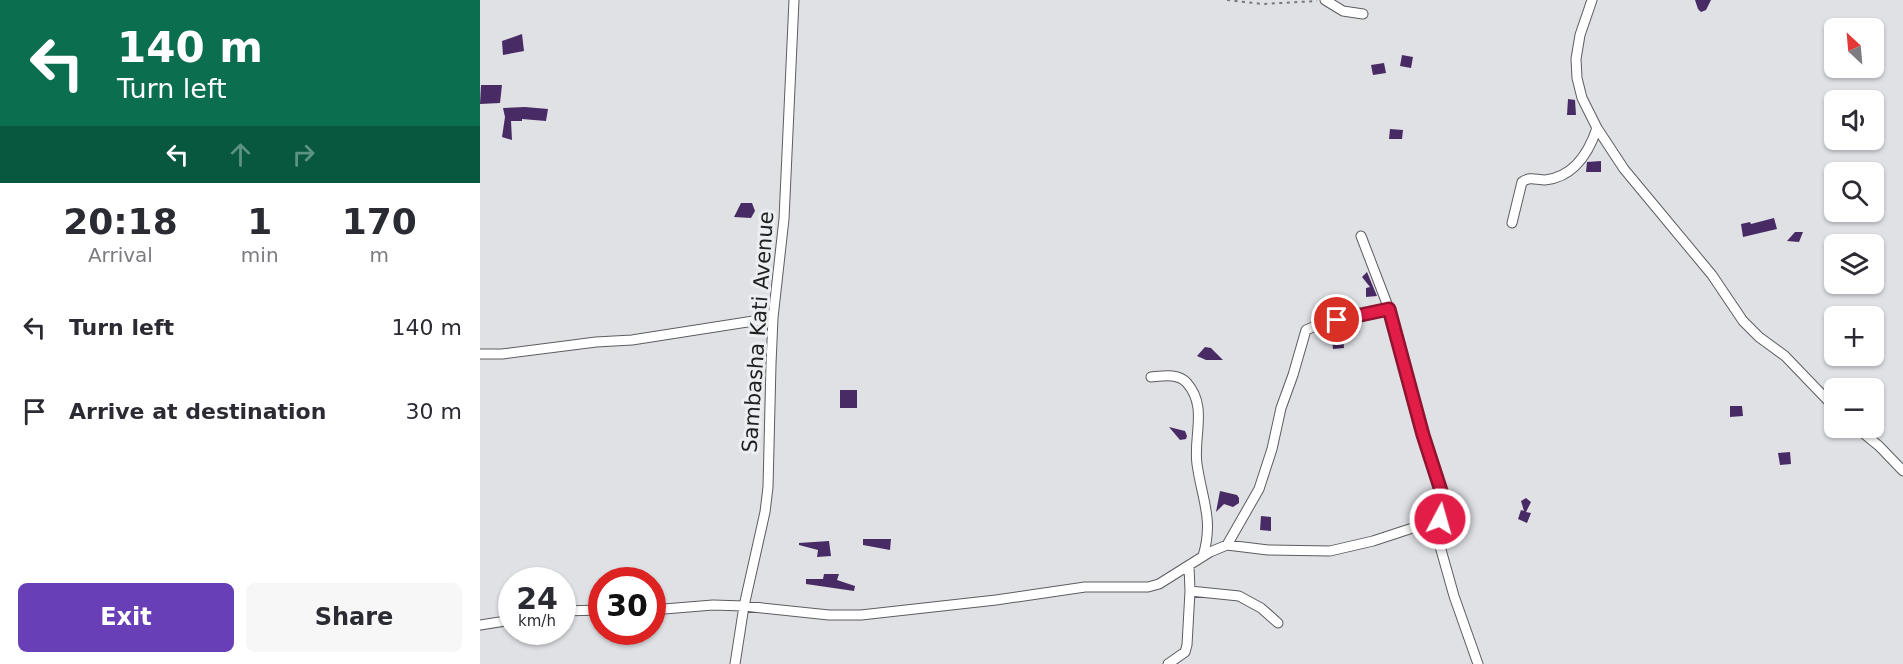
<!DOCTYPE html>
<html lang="en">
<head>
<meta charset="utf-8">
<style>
  body { margin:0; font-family:"DejaVu Sans",sans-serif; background:#f7f7f7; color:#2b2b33; height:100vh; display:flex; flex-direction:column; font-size:22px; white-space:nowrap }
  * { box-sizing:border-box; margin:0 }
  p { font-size:20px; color:#7c7c81 }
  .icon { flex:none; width:33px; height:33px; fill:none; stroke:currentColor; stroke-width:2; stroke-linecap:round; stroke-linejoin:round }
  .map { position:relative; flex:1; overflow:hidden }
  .details { display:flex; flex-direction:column; background:#fff; width:480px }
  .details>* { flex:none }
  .banner { background:#0b6e4f; color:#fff; overflow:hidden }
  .needle { width:39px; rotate:334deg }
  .buttons { position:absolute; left:1344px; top:18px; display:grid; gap:12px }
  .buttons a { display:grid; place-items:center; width:60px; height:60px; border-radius:9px; background:#fff; box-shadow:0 2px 4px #0004; font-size:30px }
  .speed { position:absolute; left:18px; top:567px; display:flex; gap:12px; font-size:30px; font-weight:700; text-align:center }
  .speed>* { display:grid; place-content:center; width:78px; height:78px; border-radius:50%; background:#fff; box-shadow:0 2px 4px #0004; line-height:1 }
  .speed small { font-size:15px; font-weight:400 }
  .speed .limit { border:9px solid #d22; background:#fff; color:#111 }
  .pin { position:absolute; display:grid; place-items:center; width:51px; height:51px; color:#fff; margin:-26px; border:3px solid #fff; border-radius:50%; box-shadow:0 2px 6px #0007 }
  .me { position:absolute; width:66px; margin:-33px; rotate:6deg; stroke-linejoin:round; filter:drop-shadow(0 0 4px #0008) }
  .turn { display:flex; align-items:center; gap:21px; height:126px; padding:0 18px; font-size:27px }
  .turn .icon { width:78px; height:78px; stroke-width:2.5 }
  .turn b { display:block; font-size:42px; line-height:51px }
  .lanes { display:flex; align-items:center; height:57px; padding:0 18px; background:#0003; justify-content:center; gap:30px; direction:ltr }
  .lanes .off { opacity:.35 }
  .eta { display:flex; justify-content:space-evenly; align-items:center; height:102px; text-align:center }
  .eta b { font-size:36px; font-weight:600; line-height:42px }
  .primary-button { display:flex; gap:12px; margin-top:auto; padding:12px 18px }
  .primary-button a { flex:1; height:69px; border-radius:9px; background:#683fb7; color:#fff; font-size:24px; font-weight:600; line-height:69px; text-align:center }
  .primary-button a+a { background:#f7f7f7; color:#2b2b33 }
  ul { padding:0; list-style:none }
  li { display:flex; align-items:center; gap:18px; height:84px; padding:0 18px }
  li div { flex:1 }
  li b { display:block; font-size:22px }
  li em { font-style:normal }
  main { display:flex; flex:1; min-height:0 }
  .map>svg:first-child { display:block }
</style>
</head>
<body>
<main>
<section class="details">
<div class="banner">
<div class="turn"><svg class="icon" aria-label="left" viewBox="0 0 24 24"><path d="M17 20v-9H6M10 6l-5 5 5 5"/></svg><div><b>140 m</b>Turn left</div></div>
<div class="lanes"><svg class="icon" aria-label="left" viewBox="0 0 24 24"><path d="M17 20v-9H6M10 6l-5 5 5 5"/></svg><svg class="icon off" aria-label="ahead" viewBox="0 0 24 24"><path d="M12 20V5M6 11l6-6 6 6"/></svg><svg class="icon off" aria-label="right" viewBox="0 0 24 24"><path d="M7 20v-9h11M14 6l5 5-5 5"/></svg></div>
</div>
<div class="eta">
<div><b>20:18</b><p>Arrival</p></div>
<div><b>1</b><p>min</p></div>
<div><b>170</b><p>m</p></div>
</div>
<ul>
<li><svg class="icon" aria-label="left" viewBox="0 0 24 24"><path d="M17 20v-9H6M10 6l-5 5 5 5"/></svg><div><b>Turn left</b></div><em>140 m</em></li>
<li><svg class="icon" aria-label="arrive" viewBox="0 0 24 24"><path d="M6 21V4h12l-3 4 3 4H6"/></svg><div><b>Arrive at destination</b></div><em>30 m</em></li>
</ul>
<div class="primary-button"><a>Exit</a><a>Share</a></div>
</section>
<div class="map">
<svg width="1423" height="664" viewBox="0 0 1423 664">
  <rect width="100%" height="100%" fill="#dfe1e5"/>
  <!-- building -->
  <path fill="#482b64" d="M1215,0h16l-5,10 -5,2 -3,-3z
    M42,34l2,17 -21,4 -1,-14z
    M922,55l11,2 -2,11 -11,-2z
    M904,63l2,10 -13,2 -2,-10z
    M1,85h21l-2,18 -20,1z
    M1088,99l7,1 1,15h-9z
    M45,107l23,2 -2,12 -24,-2v2h-11l1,19 -10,-3 3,-20 -2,-9z
    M910,129l13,1 -1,9h-13z
    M1121,161v11h-15l1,-10z
    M261,203h11l3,8 -4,7 -17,-1z
    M1294,218l3,11 -34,8 -2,-13 9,-2 1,2z
    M1315,232h8l-4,10 -12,-1z
    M887,272l10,24 -11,1v-9l4,-1 -8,-10z
    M863,336l1,12 -11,1 -1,-12z
    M725,347l6,1 12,12h-17l-9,-4z
    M360,390h17v18h-17z
    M1250,406h12l1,10 -13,1z
    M689,427l16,4 2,5 -1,3 -6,1z
    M1310,452l1,12 -11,1 -2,-12z
    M740,491l17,4 2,3v5l-6,4 -9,-3 -8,8z
    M1046,498l5,4 -5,10 5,1 -4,10 -9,-4 3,-9 3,1 -3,-10z
    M781,516l10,1v14l-11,-1z
    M383,539h28l-1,11 -27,-5z
    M349,541l2,15 -14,1 1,-7 -19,-5v-2z
    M344,574h15l-2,6 18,6 -1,5 -48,-7v-5h17z"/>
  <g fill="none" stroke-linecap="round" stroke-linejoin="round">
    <!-- minor casing -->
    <g stroke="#5c5d60" stroke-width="11">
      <path id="minor" d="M845,0l18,11 20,3
        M1112,0l-12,35 -4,24 1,19 5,20 15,30 27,41 88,106 31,46 16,16 26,19 49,51
        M1032,223l10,-41c8,-6 14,-2 23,-2 29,-3 44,-28 52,-52
        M881,236l28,73 34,126 21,64v21l-8,12 18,64 24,68
        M0,354h22l94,-12 36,-2 141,-22
        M671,377c12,-1 27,-4 36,6 21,24 6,53 10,81 5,36 17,55 6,92
        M1377,428l22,18 24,25
        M747,545l32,-56 13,-40 9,-41 12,-33 13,-45 19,-8 64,-13
        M710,591l49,5 22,12 17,15
        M172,610l61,-5 31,1 85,9h32l135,-15 89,-13h63l11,-3 51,-32 17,-7 41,5 62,1 43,-10 64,-21h7
        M82,611l40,-1
        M0,625l32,-5
        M255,664l9,-58 21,-94 3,-25 3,-123 2,-46 11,-99 10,-219
        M688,664l17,-12 2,-7 3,-54 -1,-25"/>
    </g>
    <!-- path -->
    <path stroke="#767779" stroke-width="2" stroke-dasharray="3 4.5" stroke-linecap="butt" d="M747,0l36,4 54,-3"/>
    <!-- minor -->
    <use href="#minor" stroke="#fff" stroke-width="9"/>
  </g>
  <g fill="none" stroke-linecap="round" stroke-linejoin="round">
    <!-- route casing -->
    <g stroke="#92132f" stroke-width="15">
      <path id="route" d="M857,320l52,-11 34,126 21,65v20l-4,-1"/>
    </g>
    <!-- route -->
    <use href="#route" stroke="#e11d48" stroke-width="10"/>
  </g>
  <g text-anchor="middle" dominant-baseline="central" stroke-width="6" stroke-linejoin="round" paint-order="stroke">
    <!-- street labels -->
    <g font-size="21" fill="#1f2021" stroke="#edeef2">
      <text transform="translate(278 332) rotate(-86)">Sambasha Kati Avenue</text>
    </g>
  </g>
</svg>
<div class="buttons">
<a><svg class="needle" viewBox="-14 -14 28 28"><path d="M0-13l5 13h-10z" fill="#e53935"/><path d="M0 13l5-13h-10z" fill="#7c7c81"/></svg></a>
<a><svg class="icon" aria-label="sound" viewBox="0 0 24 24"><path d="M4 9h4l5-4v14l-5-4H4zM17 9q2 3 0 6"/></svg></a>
<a><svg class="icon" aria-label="search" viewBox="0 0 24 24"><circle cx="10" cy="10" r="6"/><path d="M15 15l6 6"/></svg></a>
<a><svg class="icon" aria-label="layers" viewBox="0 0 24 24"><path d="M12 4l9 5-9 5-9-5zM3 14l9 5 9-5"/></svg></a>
<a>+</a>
<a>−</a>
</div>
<div class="speed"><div>24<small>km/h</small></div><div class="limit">30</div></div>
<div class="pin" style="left:857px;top:320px;background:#d93025"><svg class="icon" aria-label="arrive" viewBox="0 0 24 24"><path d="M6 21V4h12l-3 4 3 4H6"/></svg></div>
<svg class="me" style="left:960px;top:519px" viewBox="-20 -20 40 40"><circle r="17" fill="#e11d48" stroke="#fff" stroke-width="3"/><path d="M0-11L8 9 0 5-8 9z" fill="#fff"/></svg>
</div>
</main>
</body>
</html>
